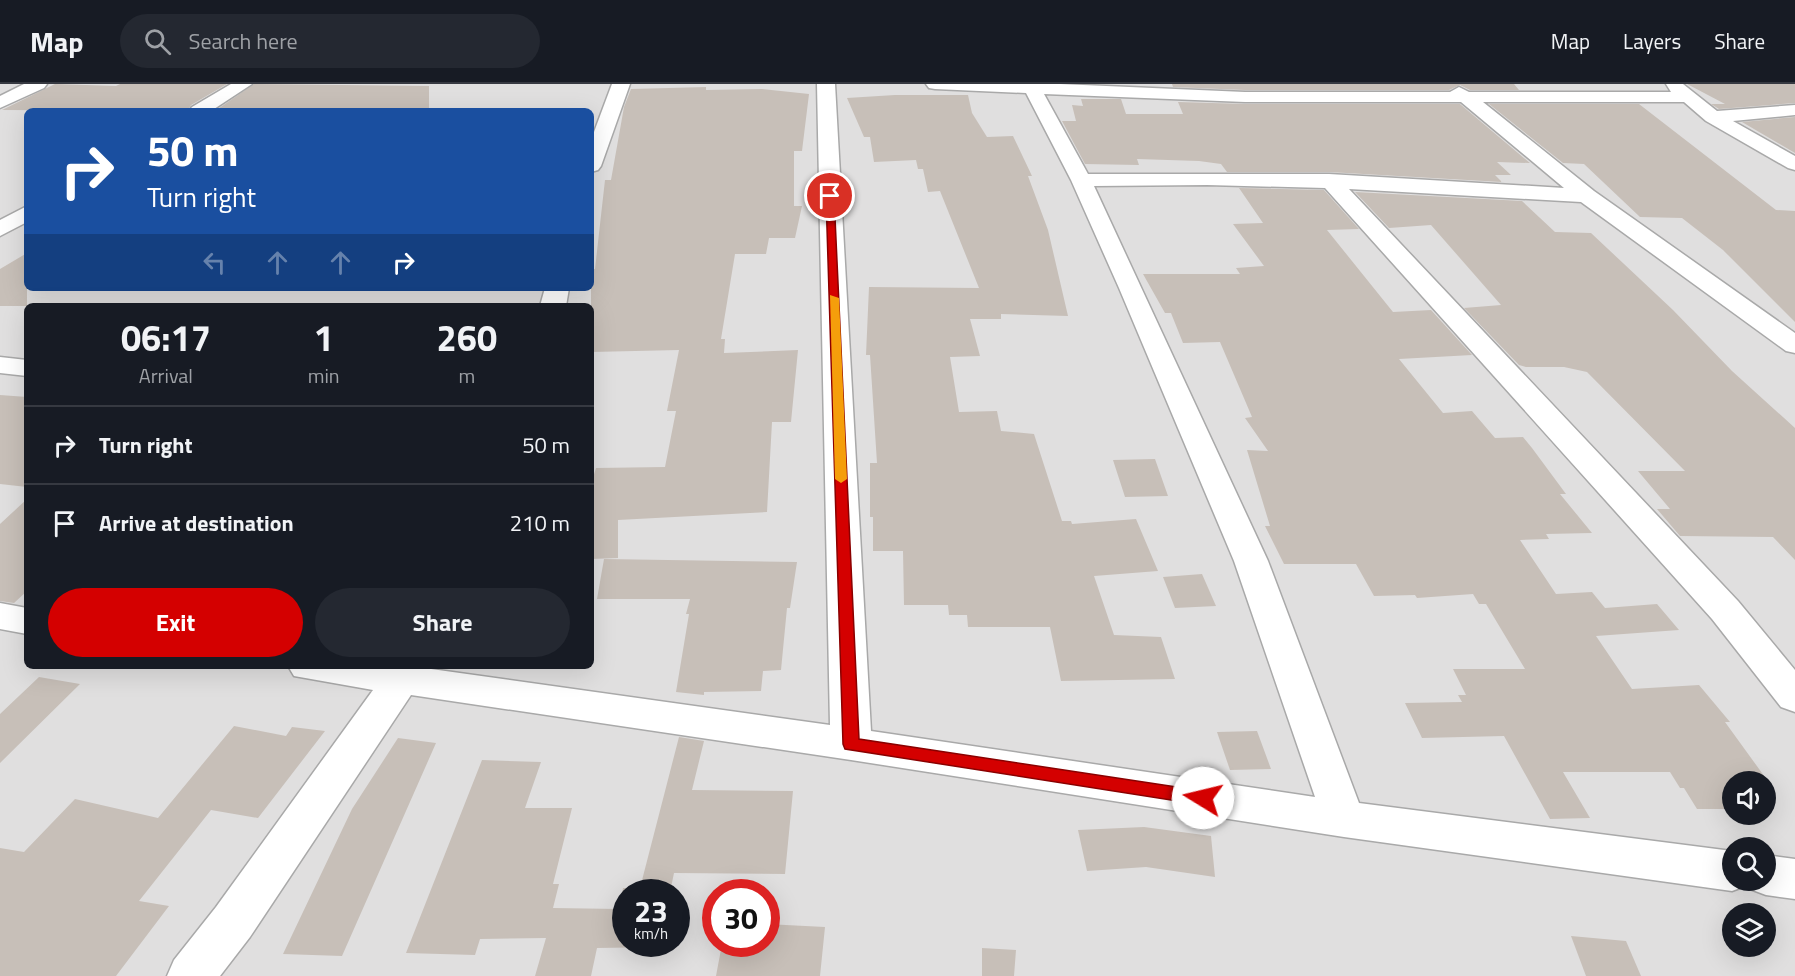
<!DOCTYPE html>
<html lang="en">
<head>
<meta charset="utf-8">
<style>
  body { margin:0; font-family:"Titillium Web",sans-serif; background:#242831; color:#f1f3f6; height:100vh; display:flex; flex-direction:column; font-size:22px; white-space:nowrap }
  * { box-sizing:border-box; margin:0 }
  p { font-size:20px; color:#9ea1a6 }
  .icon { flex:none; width:33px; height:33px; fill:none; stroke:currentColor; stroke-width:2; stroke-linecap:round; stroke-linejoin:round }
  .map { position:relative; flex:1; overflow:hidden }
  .panel { position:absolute; left:24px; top:219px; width:570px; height:366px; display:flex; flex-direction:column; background:#171b24; border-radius:9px; box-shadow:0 6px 24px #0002 }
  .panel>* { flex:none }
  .banner { position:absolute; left:24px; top:24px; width:570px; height:183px; border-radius:9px; box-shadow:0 6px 24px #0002; background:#1a4fa0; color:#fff; overflow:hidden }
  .controls { position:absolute; left:1722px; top:687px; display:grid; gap:12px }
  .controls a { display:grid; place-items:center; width:54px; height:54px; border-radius:50%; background:#171b24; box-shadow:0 6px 24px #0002; font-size:30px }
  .speed { position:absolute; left:612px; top:795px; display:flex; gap:12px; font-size:30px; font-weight:700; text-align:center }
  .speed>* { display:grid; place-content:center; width:78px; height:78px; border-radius:50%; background:#171b24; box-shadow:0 6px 24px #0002; line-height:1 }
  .speed small { font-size:15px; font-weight:400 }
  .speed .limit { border:9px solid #d22; background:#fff; color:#111 }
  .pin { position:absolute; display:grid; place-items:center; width:51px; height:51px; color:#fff; margin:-26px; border:3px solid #fff; border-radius:50%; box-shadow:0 2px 6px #0007 }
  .me { position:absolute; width:66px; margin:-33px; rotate:279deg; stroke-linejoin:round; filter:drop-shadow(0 0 4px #0008) }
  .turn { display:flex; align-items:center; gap:21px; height:126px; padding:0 24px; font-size:27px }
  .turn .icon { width:78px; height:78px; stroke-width:2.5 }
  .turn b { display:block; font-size:42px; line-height:51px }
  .lanes { display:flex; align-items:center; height:57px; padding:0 24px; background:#0003; justify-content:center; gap:30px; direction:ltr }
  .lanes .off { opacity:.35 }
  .eta { display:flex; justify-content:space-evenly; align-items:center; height:102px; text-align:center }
  .eta b { font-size:36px; font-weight:700; line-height:42px }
  .cta { display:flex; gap:12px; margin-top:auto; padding:12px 24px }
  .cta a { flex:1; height:69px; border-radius:36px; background:#d40000; color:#fff; font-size:24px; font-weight:700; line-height:69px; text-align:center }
  .cta a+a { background:#242831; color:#f1f3f6 }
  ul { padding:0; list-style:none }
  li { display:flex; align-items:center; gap:18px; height:78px; padding:0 24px; border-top:2px solid #363941 }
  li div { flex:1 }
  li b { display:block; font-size:22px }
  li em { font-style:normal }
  header { display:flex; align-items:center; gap:36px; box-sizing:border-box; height:84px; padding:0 30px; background:#171b24; border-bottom:2px solid #363941 }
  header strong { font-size:28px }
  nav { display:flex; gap:33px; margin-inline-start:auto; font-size:21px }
  .search { width:420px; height:54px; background:#242831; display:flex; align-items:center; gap:15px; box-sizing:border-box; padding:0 21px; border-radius:33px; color:#9ea1a6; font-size:22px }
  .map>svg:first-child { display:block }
</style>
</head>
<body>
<header>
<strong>Map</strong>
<div class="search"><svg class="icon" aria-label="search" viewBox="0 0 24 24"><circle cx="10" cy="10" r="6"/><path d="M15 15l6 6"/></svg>Search here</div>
<nav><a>Map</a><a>Layers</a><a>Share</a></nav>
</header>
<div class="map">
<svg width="1795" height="892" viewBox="0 0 1795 892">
  <rect width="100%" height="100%" fill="#f2efe9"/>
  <!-- residential -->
  <path fill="#e0dfdf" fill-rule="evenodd" d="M0,0h1795v892h-1795zM27,27h564v177h-564zM27,222h564v360h-564zM1732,698h34v32h-34zM1732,764h34v32h-34zM626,808h50v52h-50zM716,808h50v52h-50zM1732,830h34v32h-34z"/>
  <!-- building -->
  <path fill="#c7bfb8" d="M55,0l61,2 4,-2h107l-36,21 -4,6 -185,-1z
    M254,0l175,2v25h-214z
    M1172,0h342l5,6h-49l-10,-5 -11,5h-204l-72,-3z
    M1687,0h108v19l-76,6 -8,-5h14z
    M706,3v3l56,-1 47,5 -7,57h-8v55h8l-7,32h-26l-3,16h-31l-14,85h4l-1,14 74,-3 -7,72h-19l-5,90 -149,8v38l-27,1v-75l5,-16 69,-1 11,-56h-9l12,-61 -88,2v-83h4l10,-89h6l13,-73 7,-18z
    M895,11h73l4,18 15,24 26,-1 19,40h-4l20,54 20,86 -67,-2v5h-31l10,37 -30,1 9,55 38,-1 4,20 33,3 28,87h9l1,3 64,-5 22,52 -64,5 20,59 47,2 14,42 -114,2 -11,-54h-82l-1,-12h-18l-1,-10h-44l-1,-54h-30v-34h-3v-54h7l-7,-108h-4l3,-68 110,1 -39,-97 -12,1 -5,-23h-5l-2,-9 -42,2 -4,-25h-6l-17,-39z
    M1081,15h40l5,15h57l-5,-12 67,2h215l70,59 -33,-1 14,13h-16l7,7 -173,-10h-102l-6,-8 -22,-3 -62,-2 2,6 -54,-1 -23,-43h14l-4,-16 11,1z
    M1489,20h150l137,106 19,1v111l-72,-72 -41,-32 -42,-1 -56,-53 -21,-1z
    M1795,33v36l-53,-31z
    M1239,104l85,2 35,39 -32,1 66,82 38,-2 41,45 -73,4 44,54 29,-2 23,27 28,-1 9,11 34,46h-6l32,39 -46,1 3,5 -29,1 36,54 36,-2 13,16 52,-4 22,26 -83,6 36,53 67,-4 31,37h-5l50,69h-9v-9h-34v27h-35l-13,-21h-4l-10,-16h-107l27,46 -40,1 -46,-83 -82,2 -17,-35 57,-1 -4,-7h8l-13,-26h72l-39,-65h-7l-6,-10 -56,4 -2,-3 -41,1 -18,-32h-72l-19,-38h5l-23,-76 21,1 -23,-33 7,-1 -32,-75 -37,1 -12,-30h-6l-22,-39h97l-4,-6 28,-2 -31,-42 30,-1z
    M1355,108l167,9 33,31 36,1 82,77 59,61 63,57v132l-22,-23 -93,-1 -23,-27h13l-32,-38h47l-98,-99 -23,-5h-38l-7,-2 -55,-57 37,-3 -70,-80 -42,3z
    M27,169v53h-27v-37z
    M0,311l27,2v90l-27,-3z
    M1155,375l13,37 -43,1 -12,-37z
    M27,415v92l-13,12 -14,-2v-77z
    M604,475l193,3 -7,46h-3l-6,62 -18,1 -2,20 -57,1v3l-28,-3 13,-78h-3l4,-15h-93z
    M1202,490l14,32 -41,2 -12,-31z
    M39,593l41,7 -80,79v-49z
    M234,642l52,10 6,-9 33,4 -67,87 -47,-8 -72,91 30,5 -53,70h-116v-128l24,4 51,-53 83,19z
    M1257,647l14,38 -41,1 -13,-38z
    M679,653l25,4 -12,49 101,1 -8,83 -111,-1 -4,19h-44v52h36l-1,3 -64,1 -6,28h-56l11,-38 -66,1 -5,16 -69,-2 76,-193 59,2 -16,46h47l-19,76h6l-6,24 66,1 4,-21h17z
    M398,654l38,5 -94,213 -59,-2 69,-145z
    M1144,743l67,9 4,41 -69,-10 -59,4 -9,-41z
    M766,840l59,3 -5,49h-104l6,-32h44z
    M1571,852l55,5 15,35h-55z
    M982,864l34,2 -2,26h-32z"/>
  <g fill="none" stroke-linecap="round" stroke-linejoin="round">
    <!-- street casing -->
    <g stroke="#a9a9a9" stroke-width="3">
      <path id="street" d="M24,0h23l-3,4 -44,20v-12z
        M231,0h21l-41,27h-22l3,-4z
        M612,0h18l-29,82 -3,4 -7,2v-32z
        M817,0h18l36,647 444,66 -81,-236 -115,-273 -48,-108 -45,-87 -91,-4 -6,-1 -3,-4h134l185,8h205l9,-5 10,5h202l-5,-8h17l34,27 78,-6v10l-62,6 62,35v14l-7,-2 -82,-47 -22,-19h-201l111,89 201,142v20l-9,-2 -205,-149 -232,-13 389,412 57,69v42l-14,-5 -69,-88 -387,-431 -118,-3 -113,1 174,375 91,242 373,48v29h34v-25l29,4v40l-29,-4 -16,-6 -2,-4 -16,6 -388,-54 -493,-77 -440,-65 -161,242 -30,39h-53l7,-16 42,-53 157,-217 -79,-14 -6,-10h137l-1,2 406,57zM1044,10l201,8h216l103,86 -235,-14h-241z
        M27,122v16l-27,14v-16z
        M545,204h24l-3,18h-26z
        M0,273l27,3v16l-27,-3z
        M0,519l27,5v26l-27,-5z"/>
    </g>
    <!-- street -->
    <use href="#street" fill="#fff" fill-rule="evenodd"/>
  </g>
  <!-- route -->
  <path fill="#d40000" stroke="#8a0000" stroke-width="1.5" d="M830,109l4,3 25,543 344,52 7,2 2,5 -2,5 -7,2 -358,-56 -2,-5 -17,-548z"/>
  <!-- slow -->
  <path fill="#f59e0b" d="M830,211l9,3 8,181 -6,4 -6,-4z"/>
</svg>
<div class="controls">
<a><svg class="icon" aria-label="sound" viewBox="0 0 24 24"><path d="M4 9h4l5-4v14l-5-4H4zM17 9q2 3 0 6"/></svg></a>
<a><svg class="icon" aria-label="search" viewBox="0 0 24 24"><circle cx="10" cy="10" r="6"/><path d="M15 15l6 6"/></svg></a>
<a><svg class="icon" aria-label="layers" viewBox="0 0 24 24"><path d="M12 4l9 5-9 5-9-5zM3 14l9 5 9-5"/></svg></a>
</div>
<div class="speed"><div>23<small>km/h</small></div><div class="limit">30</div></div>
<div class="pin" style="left:830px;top:112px;background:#d93025"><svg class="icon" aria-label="arrive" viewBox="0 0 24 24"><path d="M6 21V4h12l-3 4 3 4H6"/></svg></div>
<svg class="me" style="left:1203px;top:714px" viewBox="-20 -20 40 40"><circle r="19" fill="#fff"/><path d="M0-13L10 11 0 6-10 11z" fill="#d40000"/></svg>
<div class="banner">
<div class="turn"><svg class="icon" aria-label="right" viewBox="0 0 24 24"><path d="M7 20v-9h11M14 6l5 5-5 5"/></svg><div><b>50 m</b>Turn right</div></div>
<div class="lanes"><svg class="icon off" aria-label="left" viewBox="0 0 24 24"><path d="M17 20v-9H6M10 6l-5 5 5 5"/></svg><svg class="icon off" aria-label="ahead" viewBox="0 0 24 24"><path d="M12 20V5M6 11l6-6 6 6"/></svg><svg class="icon off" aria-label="ahead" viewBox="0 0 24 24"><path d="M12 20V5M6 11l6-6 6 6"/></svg><svg class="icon" aria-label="right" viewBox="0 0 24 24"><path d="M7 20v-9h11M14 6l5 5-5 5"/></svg></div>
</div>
<section class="panel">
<div class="eta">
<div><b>06:17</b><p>Arrival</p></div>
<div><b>1</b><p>min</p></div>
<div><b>260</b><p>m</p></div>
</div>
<ul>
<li><svg class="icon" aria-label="right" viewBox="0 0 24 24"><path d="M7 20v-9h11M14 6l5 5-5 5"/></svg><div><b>Turn right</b></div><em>50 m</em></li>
<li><svg class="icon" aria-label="arrive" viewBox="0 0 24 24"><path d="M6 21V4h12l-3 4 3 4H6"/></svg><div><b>Arrive at destination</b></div><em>210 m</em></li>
</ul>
<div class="cta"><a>Exit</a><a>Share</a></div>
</section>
</div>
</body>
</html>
